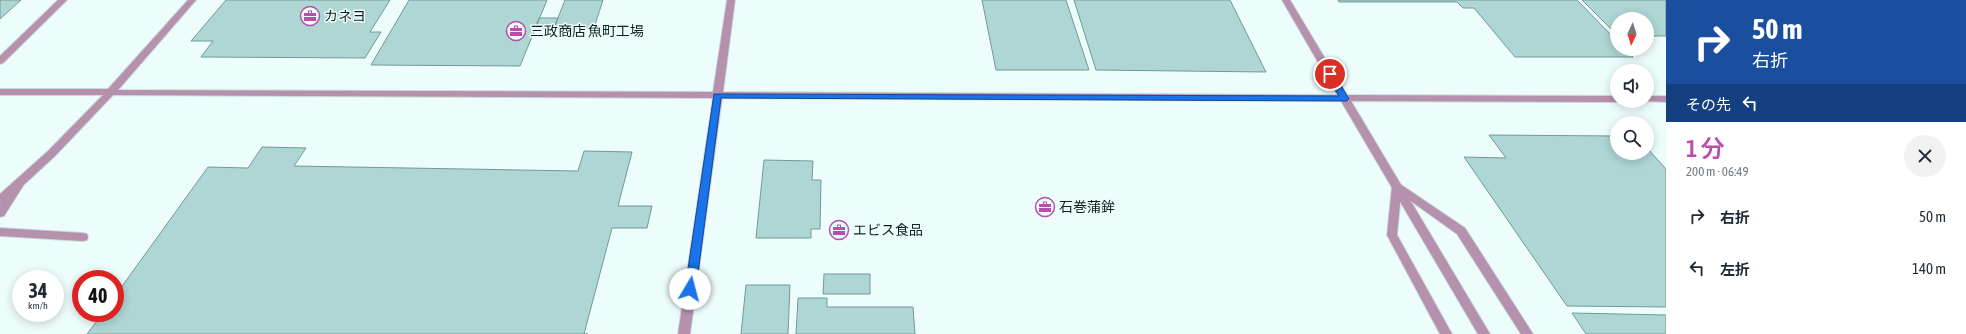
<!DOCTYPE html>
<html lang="ja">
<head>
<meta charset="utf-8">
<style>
  body { margin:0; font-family:"Asap Condensed","Noto Sans JP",sans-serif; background:#f2f2f3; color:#1f2937; height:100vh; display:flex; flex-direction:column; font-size:15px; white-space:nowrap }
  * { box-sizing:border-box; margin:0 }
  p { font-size:13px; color:#747a83 }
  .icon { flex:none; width:22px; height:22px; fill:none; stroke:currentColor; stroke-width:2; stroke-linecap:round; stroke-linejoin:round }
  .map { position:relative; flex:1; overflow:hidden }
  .drawer { display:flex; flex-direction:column; background:#fff; width:300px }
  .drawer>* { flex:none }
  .banner { background:#1a4fa0; color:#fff; overflow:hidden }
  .needle { width:26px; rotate:184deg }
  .buttons { position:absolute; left:1610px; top:12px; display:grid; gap:8px }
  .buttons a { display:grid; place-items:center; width:44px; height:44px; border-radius:50%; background:#fff; box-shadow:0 2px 10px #0003; font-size:20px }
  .speed { position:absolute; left:12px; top:270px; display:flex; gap:8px; font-size:20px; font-weight:700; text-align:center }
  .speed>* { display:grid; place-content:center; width:52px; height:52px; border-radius:50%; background:#fff; box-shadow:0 2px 10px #0003; line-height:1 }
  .speed small { font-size:10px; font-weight:400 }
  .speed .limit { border:6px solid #d22; background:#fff; color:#111 }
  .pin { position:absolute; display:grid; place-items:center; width:34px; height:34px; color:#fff; margin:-17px; border:2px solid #fff; border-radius:50%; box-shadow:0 1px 4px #0007 }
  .me { position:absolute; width:44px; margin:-22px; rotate:8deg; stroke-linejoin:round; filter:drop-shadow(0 0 3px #0008) }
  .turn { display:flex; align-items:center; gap:14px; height:84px; padding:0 20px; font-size:18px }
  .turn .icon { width:52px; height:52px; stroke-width:2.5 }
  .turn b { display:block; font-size:28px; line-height:34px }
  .then { display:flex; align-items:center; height:38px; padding:0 20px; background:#0003; gap:8px; font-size:15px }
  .round { display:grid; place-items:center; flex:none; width:42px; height:42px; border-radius:21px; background:#f2f2f3 }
  .overview { display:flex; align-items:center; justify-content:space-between; height:68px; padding:0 20px }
  h1 { font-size:24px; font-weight:600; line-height:30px; color:#bb4dac }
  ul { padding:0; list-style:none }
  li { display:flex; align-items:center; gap:12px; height:52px; padding:0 20px }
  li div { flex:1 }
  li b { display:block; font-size:15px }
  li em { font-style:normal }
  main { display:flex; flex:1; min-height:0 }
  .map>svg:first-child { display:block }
</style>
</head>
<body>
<main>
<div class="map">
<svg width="1666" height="334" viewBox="0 0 1666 334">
  <rect width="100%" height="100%" fill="#edfdfc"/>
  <!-- building -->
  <path fill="#add6d4" stroke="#729a97" d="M0,0h21l-21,19z
    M226,0h164l-20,32h11l-16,26 -164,-1 12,-16h-22z
    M409,0h138l-27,66 -149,-1z
    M565,0h38l-9,28h-40z
    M982,0h84l23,70h-93z
    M1074,0h156l36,72 -170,-2z
    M1338,0h239l40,41v8h8l8,8h-118l-41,-49h-11l-6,-6h-118z
    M1582,0h84v36h-19v-17h-30v16z
    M539,18h19l-4,10h-19z
    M1489,135l128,1v17h30v-5l19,21v138l-99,-1 -103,-149 42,1z
    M262,147l44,1 -12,18 284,5 6,-20 48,1 -14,54h34l-5,22h-35l-28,106h4h-501l16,-21h12v-17l93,-129 40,1z
    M764,160l49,1 -1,19h9l-1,49h-9v9h-55z
    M824,274h46v20h-47z
    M746,285h44l-2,49h-47z
    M798,298h29v9h86l2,27h-119z
    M1572,313l94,2v19h-80z"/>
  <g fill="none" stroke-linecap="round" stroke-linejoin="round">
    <!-- service casing -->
    <g stroke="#cadad9" stroke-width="2">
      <path id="service" d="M0,228l83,5 4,1 1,3 -1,3 -4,1 -83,-5z"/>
    </g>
    <!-- minor casing -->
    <g stroke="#cadad9" stroke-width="2">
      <path id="minor" d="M18,182l5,4 -19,30 -4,1v-12l14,-22z
        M1397,182l68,46 68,106h-12l-64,-100 -56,-40 -4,41 55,99h-12l-53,-99 5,-49z"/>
    </g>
    <!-- tertiary casing -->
    <g stroke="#cadad9" stroke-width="2">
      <path id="tertiary" d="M58,0h9l-64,63 -3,1v-8z
        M188,0h8l-78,90 595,2 14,-92h8l-12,92 614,3 -55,-95h8l57,95 270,1v5h3l-3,1 -266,-1 139,233h-12l-137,-233 -619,-3 -32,236h-12l35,-236 -600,-3 -58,61 -51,47 -4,1v-10l48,-43 55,-56h-103v-6h108z
        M1647,96h19v6l-22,-1h3z"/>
    </g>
    <!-- service -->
    <use href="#service" fill="#b591ae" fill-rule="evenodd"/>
    <!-- minor -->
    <use href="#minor" fill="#b591ae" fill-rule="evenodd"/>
    <!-- tertiary -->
    <use href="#tertiary" fill="#b591ae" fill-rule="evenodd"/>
  </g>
  <!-- route -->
  <path fill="#1a73e8" stroke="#114b97" d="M1327,72h6l16,27 -2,2 -626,-3 -25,191 -6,4 -5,-4 29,-195 625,2 -13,-22z"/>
  <!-- icons -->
  <defs>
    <g id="office-ring" transform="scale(1)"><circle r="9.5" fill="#edfdfc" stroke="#bb4dac" stroke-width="1.5"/><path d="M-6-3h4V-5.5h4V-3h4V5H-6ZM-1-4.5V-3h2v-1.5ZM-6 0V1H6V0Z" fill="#bb4dac"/></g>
  </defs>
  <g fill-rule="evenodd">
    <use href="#office-ring" x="310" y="16"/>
    <use href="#office-ring" x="516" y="31"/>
    <use href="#office-ring" x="1045" y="207"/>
    <use href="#office-ring" x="839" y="230"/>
  </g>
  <g text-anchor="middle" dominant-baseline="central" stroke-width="3" stroke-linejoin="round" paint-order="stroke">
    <!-- poi labels -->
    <g font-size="14" fill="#112120" stroke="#edfdfc" text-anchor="start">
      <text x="324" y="16">カネヨ</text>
      <text x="530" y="31">三政商店 魚町工場</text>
      <text x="1059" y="207">石巻蒲鉾</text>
      <text x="853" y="230">エビス食品</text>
    </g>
  </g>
</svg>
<div class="buttons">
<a><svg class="needle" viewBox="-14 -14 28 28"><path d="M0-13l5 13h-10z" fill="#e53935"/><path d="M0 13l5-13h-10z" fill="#747a83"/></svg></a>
<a><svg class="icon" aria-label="sound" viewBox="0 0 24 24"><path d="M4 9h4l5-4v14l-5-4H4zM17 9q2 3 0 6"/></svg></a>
<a><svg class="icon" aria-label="search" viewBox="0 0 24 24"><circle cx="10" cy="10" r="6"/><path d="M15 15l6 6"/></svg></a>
</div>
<div class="speed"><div>34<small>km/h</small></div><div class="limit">40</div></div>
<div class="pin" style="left:1330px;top:74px;background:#d93025"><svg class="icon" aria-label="arrive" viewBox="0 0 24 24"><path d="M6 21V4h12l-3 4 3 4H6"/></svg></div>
<svg class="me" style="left:690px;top:289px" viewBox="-20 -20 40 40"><circle r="19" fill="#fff"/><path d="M0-13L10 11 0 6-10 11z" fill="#1a73e8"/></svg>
</div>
<section class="drawer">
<div class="banner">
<div class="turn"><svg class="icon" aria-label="right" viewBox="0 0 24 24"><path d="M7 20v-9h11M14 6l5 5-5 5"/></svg><div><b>50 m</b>右折</div></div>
<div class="then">その先<svg class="icon" aria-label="left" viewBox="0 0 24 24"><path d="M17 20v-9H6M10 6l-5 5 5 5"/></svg></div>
</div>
<div class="overview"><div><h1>1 分</h1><p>200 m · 06:49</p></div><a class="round"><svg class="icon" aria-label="close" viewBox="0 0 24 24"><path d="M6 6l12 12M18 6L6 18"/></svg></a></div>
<ul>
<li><svg class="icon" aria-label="right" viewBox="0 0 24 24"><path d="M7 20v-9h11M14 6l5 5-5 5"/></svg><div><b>右折</b></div><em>50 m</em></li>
<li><svg class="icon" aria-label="left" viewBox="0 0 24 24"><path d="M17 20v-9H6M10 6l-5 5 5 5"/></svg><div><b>左折</b></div><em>140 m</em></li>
</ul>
</section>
</main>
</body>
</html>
